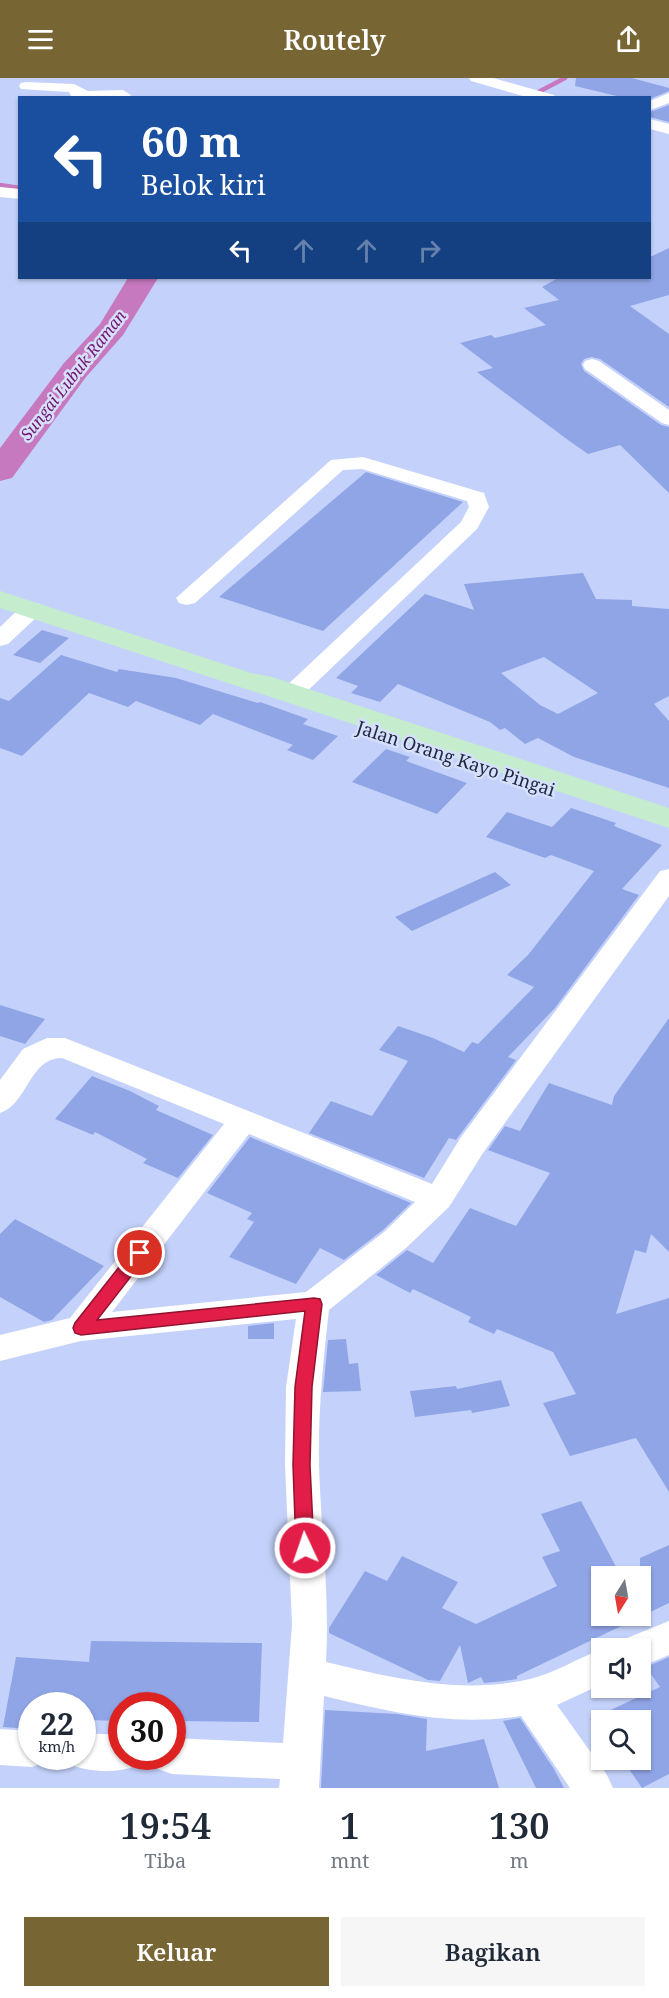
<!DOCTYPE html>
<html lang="id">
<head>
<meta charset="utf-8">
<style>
  body { margin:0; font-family:"Noto Serif",serif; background:#f6f6f7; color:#1f2937; height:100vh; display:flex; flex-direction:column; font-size:22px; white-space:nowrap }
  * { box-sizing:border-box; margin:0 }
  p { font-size:20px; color:#747a83 }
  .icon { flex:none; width:33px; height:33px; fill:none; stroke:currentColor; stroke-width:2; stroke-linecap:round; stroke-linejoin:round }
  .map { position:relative; height:1710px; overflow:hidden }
  .details { display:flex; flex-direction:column; background:#fff; flex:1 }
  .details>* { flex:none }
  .top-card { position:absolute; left:18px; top:18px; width:633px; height:183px; border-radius:0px; box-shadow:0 2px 4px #0004; background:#1a4fa0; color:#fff; overflow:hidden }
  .needle { width:39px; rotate:191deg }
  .buttons { position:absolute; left:591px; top:1488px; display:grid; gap:12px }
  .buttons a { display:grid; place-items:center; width:60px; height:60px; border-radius:0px; background:#fff; box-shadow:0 2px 4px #0004; font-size:30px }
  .speed { position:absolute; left:18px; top:1614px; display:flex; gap:12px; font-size:30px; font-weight:700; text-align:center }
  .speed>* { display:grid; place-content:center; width:78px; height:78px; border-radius:50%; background:#fff; box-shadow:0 2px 4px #0004; line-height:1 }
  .speed small { font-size:15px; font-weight:400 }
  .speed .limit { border:9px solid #d22; background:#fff; color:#111 }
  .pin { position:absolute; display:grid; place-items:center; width:51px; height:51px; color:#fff; margin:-26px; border:3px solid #fff; border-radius:50%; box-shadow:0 2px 6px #0007 }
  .me { position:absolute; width:66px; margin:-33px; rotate:357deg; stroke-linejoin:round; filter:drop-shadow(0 0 4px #0008) }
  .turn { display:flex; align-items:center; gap:21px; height:126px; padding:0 24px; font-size:27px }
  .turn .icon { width:78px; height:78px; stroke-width:2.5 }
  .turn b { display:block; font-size:42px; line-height:51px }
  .lanes { display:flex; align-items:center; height:57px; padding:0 24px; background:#0003; justify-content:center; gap:30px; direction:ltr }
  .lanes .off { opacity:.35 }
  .eta { display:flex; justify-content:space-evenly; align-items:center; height:102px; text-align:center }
  .eta b { font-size:36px; font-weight:600; line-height:42px }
  .action { display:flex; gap:12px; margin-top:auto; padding:12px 24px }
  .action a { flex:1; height:69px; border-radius:0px; background:#776533; color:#fff; font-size:24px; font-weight:600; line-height:69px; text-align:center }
  .action a+a { background:#f6f6f7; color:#1f2937 }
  header { display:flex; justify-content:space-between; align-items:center; height:78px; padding:0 24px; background:#776533; color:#fff; font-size:27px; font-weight:600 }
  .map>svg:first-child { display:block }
</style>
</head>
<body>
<header><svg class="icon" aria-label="menu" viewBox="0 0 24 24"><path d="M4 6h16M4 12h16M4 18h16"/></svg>Routely<svg class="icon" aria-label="share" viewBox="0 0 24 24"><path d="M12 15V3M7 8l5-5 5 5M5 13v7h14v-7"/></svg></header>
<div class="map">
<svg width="669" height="1710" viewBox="0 0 669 1710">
  <rect width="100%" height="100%" fill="#c4d2fb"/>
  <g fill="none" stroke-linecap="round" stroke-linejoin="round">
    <!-- stream -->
    <path stroke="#c679be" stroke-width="4.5" d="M527,20l38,-20
      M0,107l20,3"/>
    <!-- river -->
    <path fill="#c679be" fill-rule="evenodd" d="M128,200h30l-35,57 -37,42 -74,101 -12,3v-33l64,-85 36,-39z"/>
  </g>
  <!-- building -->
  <path fill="#90a5e6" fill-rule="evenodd" d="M576,0h56l37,10v3l-19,8 -25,-1 -50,-12z
    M669,27v17l-19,-5v-5z
    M669,170v47l-39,11 39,28v73l-69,-48 -9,-2 -7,2 -3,5 3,7 77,54 8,2v66l-49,-48 -32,9 -20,-14 -91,-68 16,-4 -33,-25 31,-8 4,3 51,-13 -22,-17 35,-8 -17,-13 16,-9h92v-21z
    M366,394l97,30 -140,129 -104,-34z
    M583,495l13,26 36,1v6l37,3v87l-15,8 15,17v67l-95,-31 -36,-19 -13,6 -20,-16 -5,2 -10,-8 -92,-38 -18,18 -29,-9 7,-7 -22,-8 89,-84 49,16 -10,-26zM544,579l54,36 -40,21 -18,-9 -39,-32z
    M42,552l27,8 -29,25 -27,-8z
    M61,577l56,17 2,-3 57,9 82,25 2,-1 48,17 -5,5 35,12 -25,24 -26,-10 6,-5 -80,-31 -13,11 -64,-24 -8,6 -39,-14 -67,63 -22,-8v-50l9,3z
    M386,671l24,8 -4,4 61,22 -30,31 -85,-32z
    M571,730l45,15 -2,3 48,19 -40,44 17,6 -84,113 -47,49 8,3 -60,80 -7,-2 -25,40 -115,-45 22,-32 41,15 36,-55 -29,-11 19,-24 35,12 31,14 8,-10 6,2 56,-57 -27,-12 21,-20 66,-84 -43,-16 -6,3 -59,-21 21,-25 45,15z
    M495,794l16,13 -99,46 -17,-14z
    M0,927l45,14 -20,25 -25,-8z
    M669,940v234l-18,-18 -5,19 -11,-3 -19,64 53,-16v194l-33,-54 -66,18 -27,-53 33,-9 -23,-42 -56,-23 -3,5 -26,-12 3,-5 -58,-28 -3,4 -34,-18 31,-25 26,13 37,-55 46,18 34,-53 -62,-23 17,-24 15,5 29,-48 63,22 2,-9z
    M92,998l38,15 29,15 -3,4 57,25 -35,43 -35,-15 4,-4 -52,-27 -2,3 -38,-16z
    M250,1059l161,66 -28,27 -39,30 -24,-12 -24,36 -67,-27 25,-35 -7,-3 5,-6 -45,-20z
    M15,1141l89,47 -52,54 -8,2 -44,-25v-63z
    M274,1245v16h-26v-13z
    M346,1261l3,25 9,-1 3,28 -38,1 5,-52z
    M501,1302l9,26 -38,7 -1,-3 -56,7 -5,-26 46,-5 1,3z
    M581,1423l40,75h-19v40h38v-58l29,-13v58l-152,73v3l-13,2 -20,2 -3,-6 -13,6 -8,-38 -20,36 -12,-1 -99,-47v-5l36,-57 22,10 15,-25 56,26 -16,26 34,16 81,-38 -15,-29 18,-6 -19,-37z
    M91,1563l171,2 -3,79 -87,-1v-15h-50v15l-39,-1 1,-14h-52v23l-29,-2 13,-70 73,5z
    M669,1579v117l-27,14 -13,-19 11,-7v-42h-51l71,-33 -14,-20z
    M325,1632l72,4 30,5 -1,32 58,-12 15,49h-178z
    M520,1640l34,51 10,19h-28l-33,-67z"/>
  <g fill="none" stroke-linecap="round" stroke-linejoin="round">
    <!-- minor -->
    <path fill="#fff" fill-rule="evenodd" d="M469,0h24l61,17 2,3h-26l-59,-17z
      M26,4l48,2 14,7 35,-1 8,5 -2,3h-53l-5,-2 -2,-4 -48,-3 -2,-3 2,-3z
      M669,15v10l-19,7v-9z
      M650,41l19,5v10l-19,-5z
      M0,109l20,2v10l-20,-2z
      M592,281l7,2 70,49v15l-7,-2 -77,-54 -2,-4 2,-4z
      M363,379l121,36 5,14 -12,22 -178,170 -8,2 -8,-2 -4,-5 4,-5 178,-167 8,-15 -2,-6 -105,-32 -19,1 -148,133 -8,2 -8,-2 -3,-5 155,-138z
      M32,524l8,2 3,5 -3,5 -32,30 -8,2v-19l24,-23z
      M669,791v27l-186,257 -34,54 -43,41 -77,62c-6,52 -11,102 -10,155 2,66 11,131 7,197 66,16 136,33 204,17 25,-6 48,-21 72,-30v35l-45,21 50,70 6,13h-43l-49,-72c-67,11 -132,-4 -197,-20l-5,92h-40l1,-9 -108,-5 -14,-5 -5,-13h19v-18l111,5 9,-119 -7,-159 1,-78 10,-68 -215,22 -81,20v-26l70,-17 154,-194 -162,-66c-33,0 -34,46 -62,55v-33l23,-31 24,-11h18l367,146 29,-47 199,-266zM249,1056l166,68 -31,30 -78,60 -194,20z
      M669,1543v34l-29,12v-19h-18l5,-10z
      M0,1651l32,2v25h16l-2,6 -14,5 -32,-2z
      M82,1655l40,2v21h18l-4,10c-21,8 -47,6 -68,-2l-3,-8h17z"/>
    <!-- major -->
    <path fill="#c4eccd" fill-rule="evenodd" d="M0,513l251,82 21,4 397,131v20l-669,-220z"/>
  </g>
  <!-- route -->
  <path fill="#e11d48" stroke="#92132f" stroke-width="1.5" d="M140,1169l6,1 2,5 -2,4 -49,63 217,-22 6,1 2,5 -10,83 -2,78 4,83 -2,5 -7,3 -6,-3 -3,-5 -3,-83 2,-78 10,-76 -224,24 -6,-2 -2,-5 2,-5 59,-75z"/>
  <g text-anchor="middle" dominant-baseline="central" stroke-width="5" stroke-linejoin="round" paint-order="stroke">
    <!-- far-water labels -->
    <g font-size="16" font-style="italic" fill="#751670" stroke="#d6e0fb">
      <text transform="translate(73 297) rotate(-52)">Sungai Lubuk Raman</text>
    </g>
    <!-- street labels -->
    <g font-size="18" fill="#212943" stroke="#d6e0fb">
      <text transform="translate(456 680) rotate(18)">Jalan Orang Kayo Pingai</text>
    </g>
  </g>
</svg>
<div class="buttons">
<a><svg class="needle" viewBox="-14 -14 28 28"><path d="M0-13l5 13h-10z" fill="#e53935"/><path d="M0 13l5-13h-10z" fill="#747a83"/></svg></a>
<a><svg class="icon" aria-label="sound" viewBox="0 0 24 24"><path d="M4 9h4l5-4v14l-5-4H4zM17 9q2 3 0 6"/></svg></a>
<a><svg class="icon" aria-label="search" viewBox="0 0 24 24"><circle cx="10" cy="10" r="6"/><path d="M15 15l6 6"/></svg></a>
</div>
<div class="speed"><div>22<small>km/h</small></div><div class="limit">30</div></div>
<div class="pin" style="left:140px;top:1175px;background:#d93025"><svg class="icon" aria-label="arrive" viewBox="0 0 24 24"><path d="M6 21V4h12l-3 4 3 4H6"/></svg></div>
<svg class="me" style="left:305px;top:1470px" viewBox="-20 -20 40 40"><circle r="17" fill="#e11d48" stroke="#fff" stroke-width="3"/><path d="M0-11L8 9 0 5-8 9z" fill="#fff"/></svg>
<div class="top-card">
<div class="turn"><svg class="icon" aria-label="left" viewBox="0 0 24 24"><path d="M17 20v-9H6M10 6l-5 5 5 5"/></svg><div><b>60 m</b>Belok kiri</div></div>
<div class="lanes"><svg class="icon" aria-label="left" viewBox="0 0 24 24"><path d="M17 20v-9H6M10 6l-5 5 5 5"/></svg><svg class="icon off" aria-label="ahead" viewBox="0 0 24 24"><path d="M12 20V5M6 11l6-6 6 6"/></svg><svg class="icon off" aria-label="ahead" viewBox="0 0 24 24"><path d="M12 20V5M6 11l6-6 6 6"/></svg><svg class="icon off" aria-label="right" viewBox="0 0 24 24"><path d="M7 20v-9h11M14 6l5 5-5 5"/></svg></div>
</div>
</div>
<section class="details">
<div class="eta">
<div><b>19:54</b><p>Tiba</p></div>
<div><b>1</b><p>mnt</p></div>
<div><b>130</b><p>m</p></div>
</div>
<div class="action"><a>Keluar</a><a>Bagikan</a></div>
</section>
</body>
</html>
